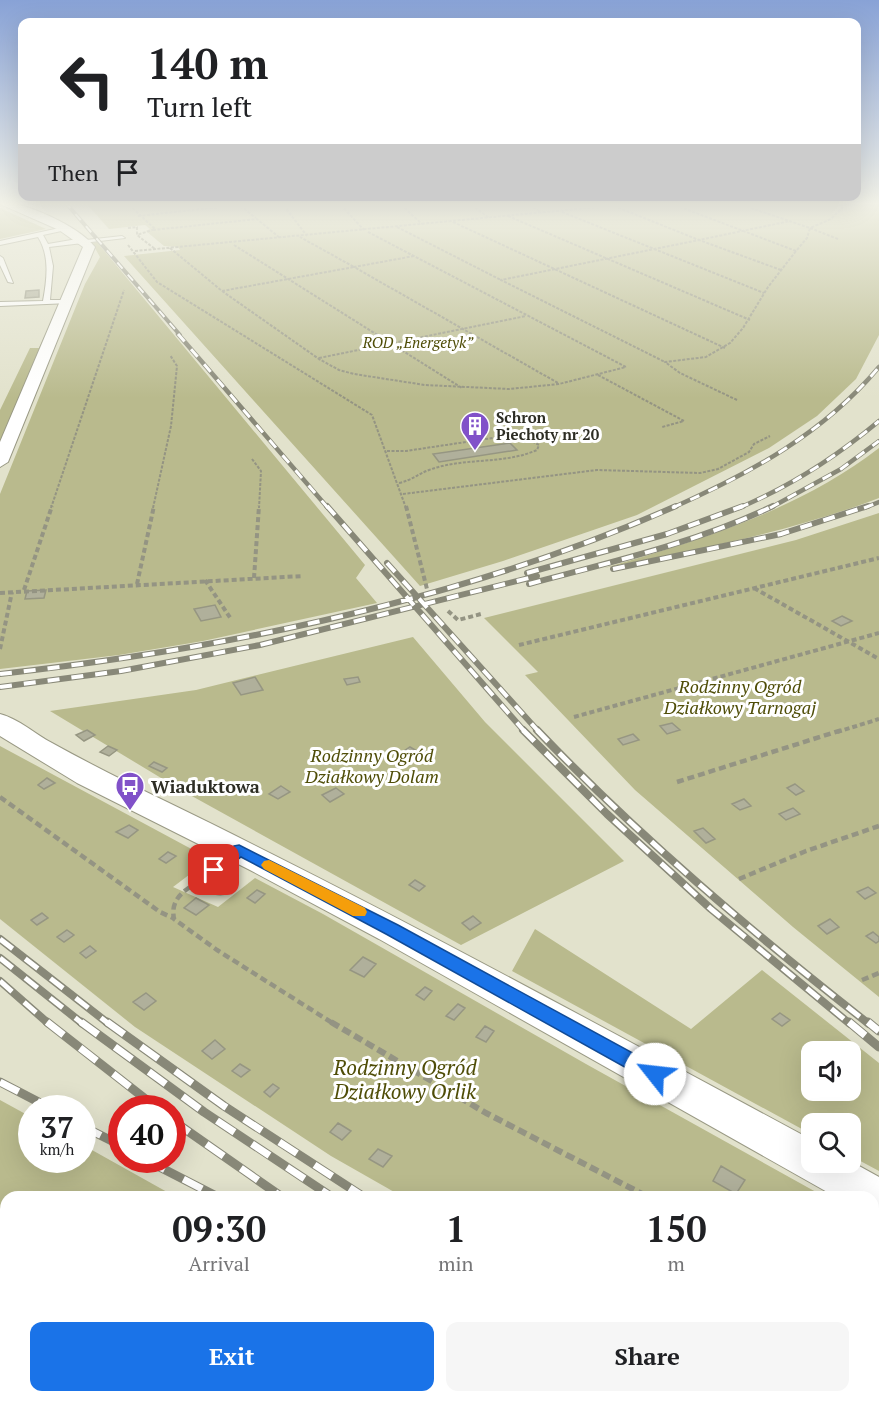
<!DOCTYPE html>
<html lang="en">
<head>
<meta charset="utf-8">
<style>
  body { margin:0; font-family:"PT Serif",serif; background:#f6f6f6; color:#202124; height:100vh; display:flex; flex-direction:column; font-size:22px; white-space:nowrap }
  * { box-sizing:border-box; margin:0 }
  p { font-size:20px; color:#757577 }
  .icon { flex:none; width:33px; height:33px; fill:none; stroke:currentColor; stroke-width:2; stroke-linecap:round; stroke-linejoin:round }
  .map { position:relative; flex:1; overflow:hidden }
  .panel { position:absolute; left:0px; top:1191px; width:879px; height:212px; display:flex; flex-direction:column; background:#fff; border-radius:18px 18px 0 0; box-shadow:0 6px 24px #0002 }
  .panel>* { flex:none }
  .hud { position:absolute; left:18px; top:18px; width:843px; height:183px; border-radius:12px; box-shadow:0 6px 24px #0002; background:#fff; color:#202124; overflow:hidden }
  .fabs { position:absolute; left:801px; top:1041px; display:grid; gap:12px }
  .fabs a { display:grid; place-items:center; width:60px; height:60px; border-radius:12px; background:#fff; box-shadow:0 6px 24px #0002; font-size:30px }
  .speed { position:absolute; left:18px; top:1095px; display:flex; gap:12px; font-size:30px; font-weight:700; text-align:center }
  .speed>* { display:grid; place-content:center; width:78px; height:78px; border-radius:50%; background:#fff; box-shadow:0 6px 24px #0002; line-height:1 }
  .speed small { font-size:15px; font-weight:400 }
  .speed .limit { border:9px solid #d22; background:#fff; color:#111 }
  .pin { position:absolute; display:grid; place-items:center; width:51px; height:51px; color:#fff; margin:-26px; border-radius:12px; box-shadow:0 3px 9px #0006 }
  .me { position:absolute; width:66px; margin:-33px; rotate:299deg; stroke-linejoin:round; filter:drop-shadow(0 0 4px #0008) }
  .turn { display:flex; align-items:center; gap:21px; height:126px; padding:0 30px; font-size:27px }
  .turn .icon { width:78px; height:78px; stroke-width:2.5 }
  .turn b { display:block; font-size:42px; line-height:51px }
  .then { display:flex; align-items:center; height:57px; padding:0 30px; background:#0003; gap:12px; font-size:22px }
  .eta { display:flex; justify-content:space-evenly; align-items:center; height:102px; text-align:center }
  .eta b { font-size:36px; font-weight:700; line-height:42px }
  .action { display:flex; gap:12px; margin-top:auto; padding:12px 30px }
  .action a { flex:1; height:69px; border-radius:12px; background:#1a73e8; color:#fff; font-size:24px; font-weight:700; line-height:69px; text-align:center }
  .action a+a { background:#f6f6f6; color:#202124 }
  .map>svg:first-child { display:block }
</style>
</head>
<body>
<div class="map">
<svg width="879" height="1402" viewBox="0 0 879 1402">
  <rect width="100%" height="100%" fill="#e2e2cc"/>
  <!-- green -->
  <path fill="#b9ba8d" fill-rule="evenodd" d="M85,202h794v133l-23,44 -39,37 -48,32 -132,67 -134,46 -83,25 -296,-330 56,-6 -2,-3 -14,-1 -18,-15 4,-2 -5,-4 -36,4z
    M0,208l46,21 -46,10z
    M97,242l268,323 -9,13 21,25 -174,38 -84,14 -119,14v-175l85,-210 15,-27 -8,-14z
    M44,337h5l-49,115v-42l30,-62h9z
    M879,448v50c-89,34 -182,52 -275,70 96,-28 195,-58 275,-120z
    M879,513v484l-86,-70 -158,-137 -110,-115 13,-3 -54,-54 312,-78z
    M413,637l72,85 139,139 -163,84 -280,-155 -131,-79 146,-21z
    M0,746l210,113 -37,28 45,20 37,-29 68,36 263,150 239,133h-422l-72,-41 -196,-129 -135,-108z
    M535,929l156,100 71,-59 117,93v108l-28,-15 -1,-32h-38l-1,10 -299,-163zM812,1052h38v38h-38z
    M0,1100l31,17 1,43h50l1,-15 93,52h-170v17l-6,-3z
    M873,1223l6,5v174h-104l-13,-5 111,-1z
    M0,1235l6,3v135l-6,8z
    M319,1396l12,6h-306l-2,-5z
    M550,1396l11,6h-190l-12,-5z"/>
  <!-- building -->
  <path fill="#b0b09b" stroke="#969682" stroke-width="1.5" d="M39,290v7l-14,1 1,-7z
    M510,443l7,7 -78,12 -6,-8z
    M46,590l-2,8 -19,1 2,-8z
    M215,605l6,12 -20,4 -7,-12z
    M842,616l10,5 -11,5 -9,-5z
    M255,677l8,13 -22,5 -8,-12z
    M358,677l2,5 -13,3 -3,-6z
    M672,723l8,7 -13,4 -7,-8z
    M87,730l8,5 -11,6 -8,-6z
    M633,734l6,6 -16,5 -5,-6z
    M108,746l9,4 -8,6 -9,-4z
    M410,747l9,5 -9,6 -9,-5z
    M154,762l13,6 -5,4 -13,-6z
    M47,778l8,5 -11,6 -6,-4z
    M795,784l9,7 -8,4 -9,-7z
    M281,786l9,6 -12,7 -9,-5z
    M336,788l8,6 -14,8 -8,-7z
    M744,799l7,7 -11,4 -8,-6z
    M793,808l7,6 -14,6 -7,-6z
    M129,825l9,5 -10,8 -12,-6z
    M703,828l12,11 -9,4 -12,-12z
    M168,852l8,4 -10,7 -7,-4z
    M415,880l10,6 -6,5 -10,-6z
    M868,887l8,6 -11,6 -8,-7z
    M257,890l8,4 -10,9 -8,-5z
    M196,898l13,7 -13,10 -12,-7z
    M42,913l6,5 -11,7 -6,-5z
    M473,916l8,7 -11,7 -8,-7z
    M830,919l9,8 -12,7 -9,-8z
    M67,930l7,5 -10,7 -7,-5z
    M873,932l6,5v4l-3,2 -10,-7z
    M90,946l6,5 -10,7 -6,-5z
    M363,957l13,7 -12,13 -14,-7z
    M425,987l7,4 -8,9 -8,-5z
    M146,993l10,8 -12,9 -11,-8z
    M458,1004l7,4 -11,12 -8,-4z
    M780,1013l10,7 -8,6 -10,-7z
    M485,1026l9,5 -8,11 -10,-5z
    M215,1040l10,9 -13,10 -10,-8z
    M240,1064l10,6 -9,7 -9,-6z
    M273,1084l6,4 -9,9 -6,-5z
    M338,1123l13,8 -9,9 -12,-8z
    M378,1149l14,7 -9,11 -14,-8z
    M721,1166l24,14 -9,14 -23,-13z
    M250,1396h12l6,4 -1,2h-20z"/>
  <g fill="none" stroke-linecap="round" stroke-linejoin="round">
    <!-- service casing -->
    <g stroke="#999984" stroke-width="2">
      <path id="service" d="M64,227l2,3 -23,5 5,9 35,-6 3,2 36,-4 3,2 -76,9 4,19 -3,34h18l2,1v2l-70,3v-4l43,-1c4,-22 7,-45 -5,-64l-38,8v-4z
        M0,256l3,2 10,25 -5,-1 -8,-17z
        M239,845l5,2 2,3 -2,3 -33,27 13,6 2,4 -2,4c-9,2 -25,-5 -30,-13l2,-4 38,-30z"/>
    </g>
    <!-- minor casing -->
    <g stroke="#999984" stroke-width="2">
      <path id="minor" d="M0,202c26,0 78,24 95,45l-87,215 -8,5v-25l83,-195 -24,-17 -59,-26z"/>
    </g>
    <!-- tertiary casing -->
    <g stroke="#999984" stroke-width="2">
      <path id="tertiary" d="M0,714c19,5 35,20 52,29 38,21 76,40 115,59 218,106 431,223 645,338v22l38,-1 29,16v42l-6,-3v-19h-37l-457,-258 -129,-69 -173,-87 -77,-47z"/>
    </g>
    <!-- path-far3 -->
    <path stroke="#949483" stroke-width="2" stroke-dasharray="3 1.5" stroke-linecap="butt" d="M126,202l29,27 -18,6
      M281,202l26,34
      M338,202l26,28
      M398,202l24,22
      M468,202l21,16
      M526,202l14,10
      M566,202l11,7
      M667,202l129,49 11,-13 3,-10 -77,-26
      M614,206l85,34 -198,40 164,82
      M562,212l202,81
      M138,216l101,-11 17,13
      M508,216l242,104
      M453,222l272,126
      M397,227l104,53
      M128,228l9,-1v8l18,14
      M153,230l104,-11 23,19
      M368,232l258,135
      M838,239l-28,-11 21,-9 17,-17
      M128,245l29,37 215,133 34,93
      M234,245l228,143
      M170,248l52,43 97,68 20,11 15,4 71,11 84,4 50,-5 67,-17
      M135,251l516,-49
      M414,256l-60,11 204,116
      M781,270l-82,-30 91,-19
      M222,291l132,-24 -54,-30
      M319,358l207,-42
      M598,375l86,46 -22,6
      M737,400l-57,-27 -15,-11 41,-5 24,-14 13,-15 25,-41 28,-36
      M387,451h19l113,-17 20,11 -2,5c-34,15 -73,7 -108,20 -11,4 -17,10 -30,13
      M252,459l9,12 -2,37
      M403,494l194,-24 103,3 18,-4 31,-17 5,-8 16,-8
      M51,508l73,-218
      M153,508l18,-82 6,-60 -7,-11"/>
    <!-- path-far2 -->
    <path stroke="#949483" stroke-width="4" stroke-dasharray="5 3" stroke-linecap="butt" d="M406,506l21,83
      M254,578l5,-72
      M205,580l26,39
      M137,584l17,-78
      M754,588l125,71
      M24,590l28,-84
      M0,593l303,-17
      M448,611l10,9 23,-6
      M519,645l360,-87
      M0,649l12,-57
      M574,717l305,-84
      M837,732l42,-13"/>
    <!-- path-far1 -->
    <path stroke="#949483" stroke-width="4.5" stroke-dasharray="7 4" stroke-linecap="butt" d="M677,782l165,-52
      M0,797l160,115 13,6
      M739,879l67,-28 73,-25
      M190,887c-12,8 -19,17 -16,32l43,31 117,74
      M862,980l17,-7"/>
    <!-- path -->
    <path stroke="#949483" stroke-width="6" stroke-dasharray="9 4.5" stroke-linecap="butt" d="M331,1022l155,91 162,84
      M0,1218l6,3
      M343,1396l12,6
      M0,1398l6,-8"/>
    <!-- service -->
    <use href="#service" fill="#fff" fill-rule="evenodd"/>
    <!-- minor -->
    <use href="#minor" fill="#fff" fill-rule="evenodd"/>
    <!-- tertiary -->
    <use href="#tertiary" fill="#fff" fill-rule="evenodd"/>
    <!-- rail-far4 casing -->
    <g stroke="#888878" stroke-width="4">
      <path id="rail-far4" d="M65,202l115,133"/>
    </g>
    <!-- rail-far3 casing -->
    <g stroke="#888878" stroke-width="4.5">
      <path id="rail-far3" d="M178,334l150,174
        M672,508c79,-35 152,-75 207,-141
        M739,508c52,-22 97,-51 140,-87
        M770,508l71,-39 38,-28
        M864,508l15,-6"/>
    </g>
    <!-- rail-far2 casing -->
    <g stroke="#888878" stroke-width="6">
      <path id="rail-far2" d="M327,506l198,226
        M387,563l152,169
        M613,569l168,-35 87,-28
        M527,573l140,-39 76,-28
        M529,584c82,-22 167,-41 244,-78
        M0,674c227,-25 466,-75 676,-168
        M0,687l121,-16 139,-26 277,-69"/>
    </g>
    <!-- rail-far1 casing -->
    <g stroke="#888878" stroke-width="8">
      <path id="rail-far1" d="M523,730l84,84 104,95 139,115
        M537,730c102,107 216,203 332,294
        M0,939l109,85
        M0,958l83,66
        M0,981l49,43"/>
    </g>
    <!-- rail casing -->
    <g stroke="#888878" stroke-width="9">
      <path id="rail" d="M47,1022l110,86
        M81,1022l123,90 128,85
        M107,1022l117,84 140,91
        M849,1022l30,25
        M868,1022l11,9
        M0,1082l50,26
        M172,1120l110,77
        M82,1126l40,20
        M146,1160l72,37
        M592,1396l10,6
        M633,1396l11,6
        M679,1396l11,6
        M722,1396l11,6"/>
    </g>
    <!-- rail-far4 -->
    <use href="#rail-far4" stroke="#fff" stroke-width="2" stroke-dasharray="8" stroke-linecap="butt"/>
    <!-- rail-far3 -->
    <use href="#rail-far3" stroke="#fff" stroke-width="3" stroke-dasharray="10" stroke-linecap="butt"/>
    <!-- rail-far2 -->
    <use href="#rail-far2" stroke="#fff" stroke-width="4" stroke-dasharray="12" stroke-linecap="butt"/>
    <!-- rail-far1 -->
    <use href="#rail-far1" stroke="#fff" stroke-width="5" stroke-dasharray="16" stroke-linecap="butt"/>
    <!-- rail -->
    <use href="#rail" stroke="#fff" stroke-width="7" stroke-dasharray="21" stroke-linecap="butt"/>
  </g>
  <!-- sky -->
  <linearGradient id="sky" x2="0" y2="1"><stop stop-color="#88a2d6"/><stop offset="0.51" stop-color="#f2f2e8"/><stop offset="1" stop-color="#f2f2e8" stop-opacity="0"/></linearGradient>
  <rect width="879" height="398" fill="url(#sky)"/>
  <!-- route -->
  <path fill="#1a73e8" stroke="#114b97" stroke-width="1.5" d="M239,845l159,80 264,144 2,5 -2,6 -7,2 -7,-2 -262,-146 -145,-77 -21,17h-11l-3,-4 3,-4 25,-20z"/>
  <!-- slow -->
  <path fill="#f59e0b" d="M269,860l96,48 2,4 -2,4h-12l-89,-47 -3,-4 3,-4z"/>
  <!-- icons -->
  <defs>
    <g id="building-pin" transform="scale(1.5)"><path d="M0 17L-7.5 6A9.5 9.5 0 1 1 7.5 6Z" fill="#8151c9" stroke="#fff"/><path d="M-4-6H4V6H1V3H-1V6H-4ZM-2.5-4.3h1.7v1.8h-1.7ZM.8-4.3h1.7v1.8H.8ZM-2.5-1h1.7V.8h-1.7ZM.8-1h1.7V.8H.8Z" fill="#fff"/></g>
    <g id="bus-pin" transform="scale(1.5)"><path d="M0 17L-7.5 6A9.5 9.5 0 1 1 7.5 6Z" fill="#8151c9" stroke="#fff"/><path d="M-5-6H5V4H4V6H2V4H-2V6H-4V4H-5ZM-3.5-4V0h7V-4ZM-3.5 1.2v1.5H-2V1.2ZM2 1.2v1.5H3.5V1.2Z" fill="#fff"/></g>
  </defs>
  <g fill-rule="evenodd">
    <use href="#building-pin" x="475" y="426"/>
    <use href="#bus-pin" x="130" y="786"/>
  </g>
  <g text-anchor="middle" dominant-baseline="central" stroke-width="6" stroke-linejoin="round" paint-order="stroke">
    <!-- far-park labels -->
    <g font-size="15" font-style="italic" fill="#4f4d07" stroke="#fff">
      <text x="418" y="342">ROD „Energetyk”</text>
    </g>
    <!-- far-poi labels -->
    <g font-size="15" font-weight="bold" fill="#2d2d24" stroke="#fff" text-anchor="start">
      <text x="496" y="417">Schron<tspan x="496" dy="17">Piechoty nr 20</tspan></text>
    </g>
    <!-- park labels -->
    <g font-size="18" font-style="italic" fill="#4f4d07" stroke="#fff">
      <text x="740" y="686">Rodzinny Ogród<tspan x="740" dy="21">Działkowy Tarnogaj</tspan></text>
      <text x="372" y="755">Rodzinny Ogród<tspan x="372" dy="21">Działkowy Dolam</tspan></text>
    </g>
    <!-- poi labels -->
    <g font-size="18" font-weight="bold" fill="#2d2d24" stroke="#fff" text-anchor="start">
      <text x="151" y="786">Wiaduktowa</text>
    </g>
    <!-- near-park labels -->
    <g font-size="21" font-style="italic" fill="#4f4d07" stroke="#fff">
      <text x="405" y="1067">Rodzinny Ogród<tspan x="405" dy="24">Działkowy Orlik</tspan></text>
    </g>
  </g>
</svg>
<div class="fabs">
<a><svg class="icon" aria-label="sound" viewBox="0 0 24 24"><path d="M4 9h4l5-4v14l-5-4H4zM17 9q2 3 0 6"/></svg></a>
<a><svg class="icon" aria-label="search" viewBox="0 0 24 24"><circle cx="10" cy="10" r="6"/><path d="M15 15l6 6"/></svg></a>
</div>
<div class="speed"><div>37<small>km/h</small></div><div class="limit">40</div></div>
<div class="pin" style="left:214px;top:870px;background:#d93025"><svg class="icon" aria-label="arrive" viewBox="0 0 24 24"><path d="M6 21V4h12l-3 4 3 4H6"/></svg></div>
<svg class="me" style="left:655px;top:1074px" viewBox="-20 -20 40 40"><circle r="19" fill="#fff"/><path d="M0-13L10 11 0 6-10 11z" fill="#1a73e8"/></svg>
<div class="hud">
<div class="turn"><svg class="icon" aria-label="left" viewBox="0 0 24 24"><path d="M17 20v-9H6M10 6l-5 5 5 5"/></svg><div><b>140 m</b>Turn left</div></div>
<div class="then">Then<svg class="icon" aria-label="arrive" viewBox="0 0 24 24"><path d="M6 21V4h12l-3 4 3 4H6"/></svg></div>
</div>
<section class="panel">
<div class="eta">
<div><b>09:30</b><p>Arrival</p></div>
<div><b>1</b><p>min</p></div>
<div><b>150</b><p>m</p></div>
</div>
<div class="action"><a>Exit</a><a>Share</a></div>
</section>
</div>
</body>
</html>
